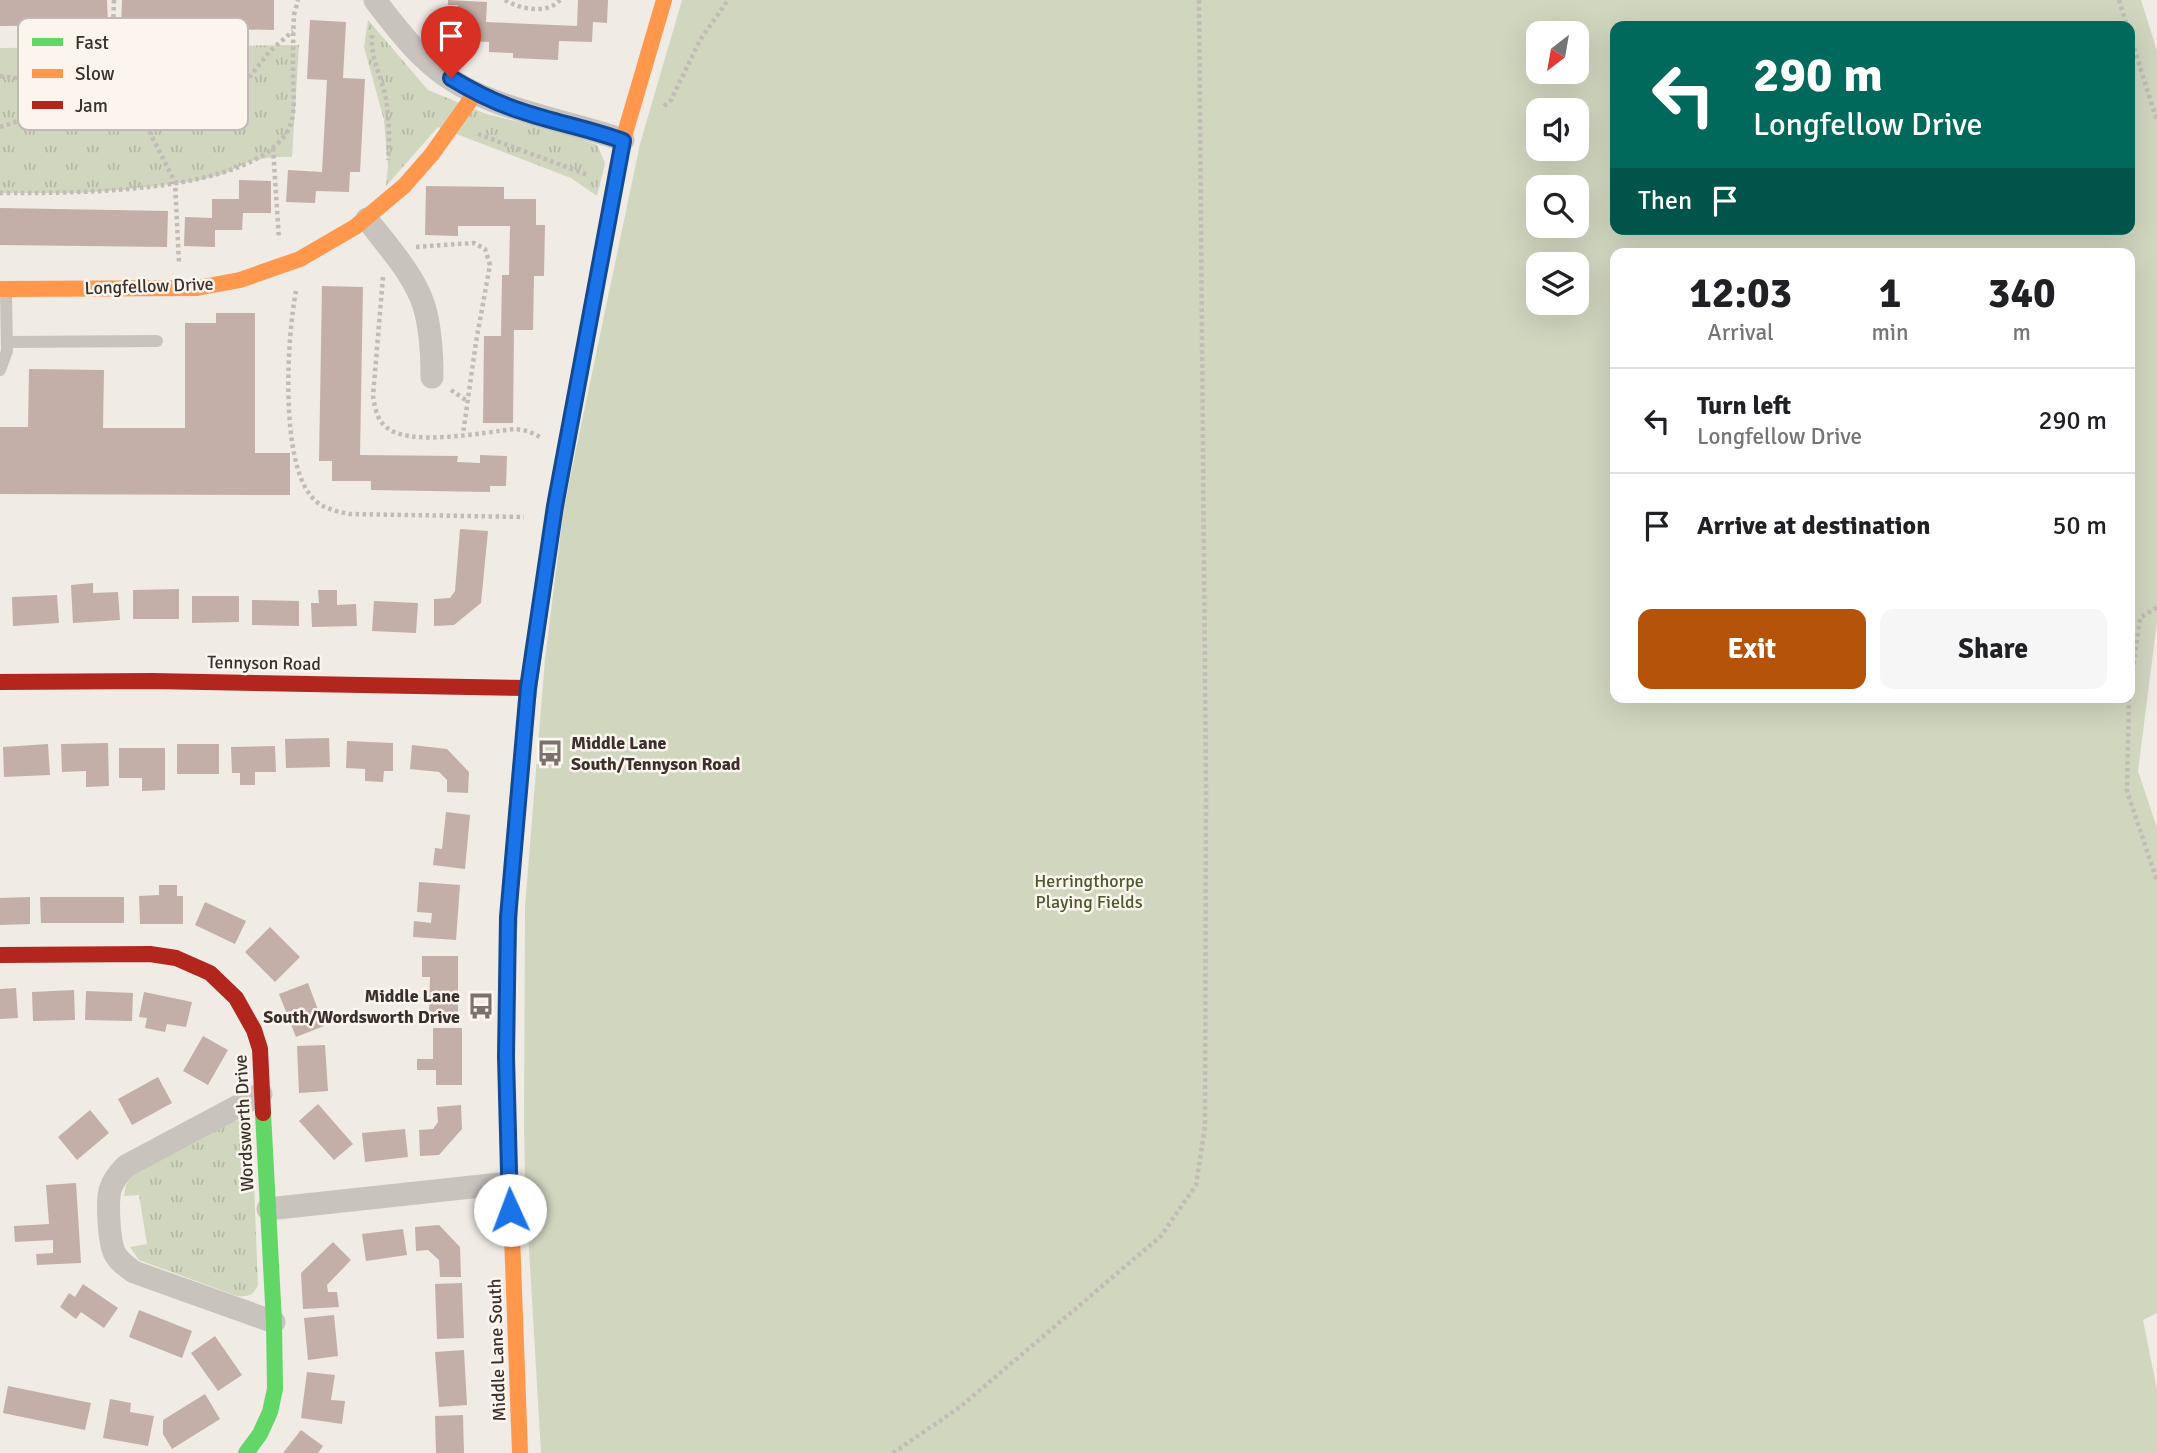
<!DOCTYPE html>
<html lang="en">
<head>
<meta charset="utf-8">
<style>
  body { margin:0; font-family:Signika,sans-serif; background:#f6f6f6; color:#202124; height:100vh; display:flex; flex-direction:column; font-size:26px; white-space:nowrap }
  * { box-sizing:border-box; margin:0 }
  p { font-size:23px; color:#757577 }
  .icon { flex:none; width:38px; height:38px; fill:none; stroke:currentColor; stroke-width:2; stroke-linecap:round; stroke-linejoin:round }
  .map { position:relative; flex:1; overflow:hidden }
  .drawer { position:absolute; left:1610px; top:248px; width:525px; height:455px; display:flex; flex-direction:column; background:#fff; border-radius:14px; box-shadow:0 7px 28px #0002 }
  .drawer>* { flex:none }
  .top-card { position:absolute; left:1610px; top:21px; width:525px; height:214px; border-radius:14px; box-shadow:0 7px 28px #0002; background:#00695c; color:#fff; overflow:hidden }
  .needle { width:46px; rotate:211deg }
  .fabs { position:absolute; left:1526px; top:21px; display:grid; gap:14px }
  .fabs a { display:grid; place-items:center; width:63px; height:63px; border-radius:14px; background:#fff; box-shadow:0 7px 28px #0002; font-size:35px }
  .pin { position:absolute; display:grid; place-items:center; width:60px; height:60px; color:#fff; margin:-72px -30px; border-radius:50% 50% 50% 0; rotate:-45deg; box-shadow:0 0 7px #0007 }
  .pin .icon { rotate:45deg }
  .me { position:absolute; width:77px; margin:-38px; rotate:358deg; stroke-linejoin:round; filter:drop-shadow(0 0 5px #0008) }
  .turn { display:flex; align-items:center; gap:24px; height:147px; padding:0 28px; font-size:32px }
  .turn .icon { width:91px; height:91px; stroke-width:2.5 }
  .turn b { display:block; font-size:49px; line-height:60px }
  .then { display:flex; align-items:center; height:66px; padding:0 28px; background:#0003; gap:14px; font-size:26px }
  .eta { display:flex; justify-content:space-evenly; align-items:center; height:119px; text-align:center }
  .eta b { font-size:42px; font-weight:700; line-height:49px }
  .primary-button { display:flex; gap:14px; margin-top:auto; padding:14px 28px }
  .primary-button a { flex:1; height:80px; border-radius:14px; background:#b45309; color:#fff; font-size:28px; font-weight:700; line-height:80px; text-align:center }
  .primary-button a+a { background:#f6f6f6; color:#202124 }
  ul { padding:0; list-style:none }
  li { display:flex; align-items:center; gap:21px; height:105px; padding:0 28px; border-top:2px solid #e0e0e0 }
  li div { flex:1 }
  li b { display:block; font-size:26px }
  li em { font-style:normal }
  .map>svg:first-child { display:block }
</style>
</head>
<body>
<div class="map">
<svg width="2157" height="1453" viewBox="0 0 2157 1453">
  <defs>
    <pattern id="grass-tufts" width="24" height="20" patternUnits="userSpaceOnUse" patternTransform="scale(1.75)"><rect width="24" height="20" fill="#d1d6bf"/><path d="M3 7l-1-3M5 7V3M7 7l1-3M15 17l-1-3M17 17v-4M19 17l1-3" fill="none" stroke="#b4b8a4"/></pattern>
  </defs>
  <rect width="100%" height="100%" fill="#f0ebe5"/>
  <!-- grass -->
  <path fill="url(#grass-tufts)" d="M368,20l60,70 58,24 76,18 35,13 8,18 -8,33 -26,-18 -133,-51 -52,59 2,-20 -4,-46 -20,-73z
    M299,45l-7,112h-19l-22,4 -28,13 -27,7 -72,9 -46,3h-78v-145z
    M239,1120l8,3 5,13 6,149c-5,11 -10,12 -21,11l-98,-36 -9,-13 17,-3 -8,-49 -15,1 2,-11 7,-12 93,-50z"/>
  <!-- park -->
  <path fill="#d1d6bf" fill-rule="evenodd" d="M682,0h1459l16,51v571l-19,149 19,57v485l-14,7 14,70v63h-1616l-16,-273 -1,-55 1,-218 20,-248 19,-152 76,-363zM1615,26h515v203h-515zM1538,33h39v39h-39zM1538,110h39v39h-39zM1538,187h39v39h-39zM1615,254h515v444h-515zM1538,264h39v39h-39z"/>
  <!-- building -->
  <path fill="#c3afa7" d="M0,0h107l1,25 -108,1z
    M122,0h152v30l-153,-3z
    M448,0l39,2 -1,20 91,4 1,-26h30l-1,23 -14,-1 -1,20 -33,-1 -1,19 -45,-2v-5l-24,-1v-10l-32,-2 1,-35h-10z
    M310,20l36,2 -3,56 22,1 -5,93h-10l-1,20 -33,-1 -1,12 -29,-1 2,-32 34,2 5,-92 -20,-1z
    M239,180l32,1v32h-28l-1,17h-27v17l-31,-1 1,-29 27,1v-19h27z
    M426,186l78,1v12h32v26h9l-1,51h-10l-1,54h-19l-1,93h-30l1,-87h17l1,-61h7l1,-49h-52v10l-33,-1z
    M0,208l168,3 -1,36 -167,-2z
    M322,286l41,1 -3,168 98,1 -1,6 23,1v-8l27,1 -1,30h-16v6l-119,-2v-9h-39v-20h-13z
    M216,313h39v140h35v42l-290,-1v-67h28l1,-58 75,1 -1,58h82v-105h31z
    M460,529l28,2 -7,72 -27,22 -20,1v-27l16,-1 5,-7z
    M93,583v10l25,-1 2,28 -47,3 -2,-38z
    M179,589v30h-46v-29z
    M318,590h19v15l19,-1 1,22 -45,1 -1,-24h8z
    M57,595l2,28 -46,3 -1,-29z
    M192,596h47v26l-47,1z
    M252,600l47,1v25l-47,-1z
    M374,601l44,2 -2,30 -44,-2z
    M329,738l1,29 -44,1 -1,-29z
    M347,741l46,2v28h-9l-1,11 -18,-1v-12l-19,-1z
    M108,743l1,43 -23,1v-16l-24,1 -1,-28z
    M48,744l2,31 -46,2 -1,-30z
    M177,744h42v30h-42z
    M412,745l35,4 22,23 -1,21 -21,-1v-12l-8,-8 -29,-3z
    M275,746l1,26h-21v13h-15v-12h-8l-1,-26z
    M119,748h46v42l-23,1v-13h-23z
    M446,812l24,3 -5,54 -32,-4 2,-17 7,1z
    M419,882l41,3 -4,55 -43,-3 1,-16 17,2 1,-10 -15,-1z
    M159,885h18v11h6v28h-43l-1,-28 20,-1z
    M30,897v27l-30,1v-27z
    M40,897h84v26h-83z
    M205,902l41,19 -11,23 -40,-19z
    M270,927l30,30 -25,25 -30,-30z
    M422,956h36v57h-29l1,-36h-8z
    M308,983l16,43 -28,11 -17,-43z
    M16,988l2,30 -18,1v-30z
    M74,990l1,30 -42,1 -1,-29z
    M86,991l47,2 -1,28 -47,-1z
    M144,992l48,10 -6,25 -19,-3 -2,8 -20,-4 2,-10 -8,-1z
    M433,1028h29v57h-26v-15h-19v-11h16z
    M203,1036l25,14 -20,35 -25,-14z
    M325,1045l3,46 -29,2 -2,-47z
    M158,1077l14,26 -40,22 -14,-26z
    M318,1104l35,40 -19,16 -35,-39z
    M461,1105l1,24 -23,26 -19,1 -1,-26 14,-1 5,-7 -1,-15z
    M90,1110l19,23 -32,27 -19,-23z
    M405,1129l3,28 -43,5 -3,-29z
    M76,1183l5,80 -44,2 -1,-11 17,-1v-13l-38,2 -1,-16 35,-2 -3,-39z
    M439,1225l21,22 1,30h-21l-1,-17 -11,-10 -12,1 -1,-24z
    M403,1229l4,26 -41,6 -4,-27z
    M333,1242l18,18 -24,25 1,7h9l2,15 -36,2 -2,-36z
    M462,1283l2,55 -27,1 -2,-55z
    M83,1284l35,24 -14,20 -23,-16 -5,7 -16,-12 9,-14 6,4z
    M139,1310l53,21 -10,27 -53,-21z
    M334,1315l4,41 -30,4 -4,-42z
    M215,1336l27,39 -24,16 -27,-38z
    M464,1350l3,55 -28,2 -4,-55z
    M307,1372l28,3 -4,25 14,1 -3,23 -41,-6z
    M8,1386l83,17 -6,27 -82,-17z
    M205,1394l15,25 -48,30 -9,-15v-14z
    M110,1399l21,4 -1,9 24,4 -6,30 -45,-8z
    M463,1415l1,38h-28l-1,-37z
    M301,1430l22,16 -5,7h-35z"/>
  <g fill="none" stroke-linecap="round" stroke-linejoin="round">
    <!-- path -->
    <path stroke="#c2bbb6" stroke-width="4.5" stroke-dasharray="3.5 3.5" stroke-linecap="butt" d="M114,0l-2,58 63,124 4,81
      M505,0c15,9 42,15 55,0
      M2119,0l8,26
      M372,35c-2,23 10,42 14,64 3,20 4,41 2,61
      M2130,35l27,86
      M0,76l31,4 64,15
      M664,106l7,-6 29,-60 28,-40
      M0,127l96,-31 71,-1 66,-5 10,-5 27,-34 23,-20
      M478,134l110,41
      M273,148l6,91
      M0,193c65,0 260,3 290,-67 6,-16 3,-36 3,-53 0,-19 0,-39 1,-58l4,-15
      M416,247l58,-4 11,6 5,16 -14,77 -13,92
      M383,277l-10,119c2,10 3,22 12,30 22,22 100,6 130,3l13,2 12,6
      M296,291c-9,46 -16,168 15,205 9,12 24,15 38,18l175,3
      M451,390l16,11
      M2130,692l10,-74 17,-11
      M2129,698l-2,93 30,90
      M893,1453l67,-46 201,-171 35,-51 9,-58 1,-337 -7,-790"/>
    <!-- lane -->
    <path stroke="#c9c3be" stroke-width="12" d="M7,342l150,-1
      M0,370l7,-19 -1,-60"/>
    <!-- street -->
    <path stroke="#c9c3be" stroke-width="23" d="M375,0c15,20 31,41 49,58 53,52 132,58 199,82
      M367,219c20,27 47,55 57,87 7,23 8,48 8,71
      M261,1094l-135,72c-7,7 -13,14 -16,24 -3,13 -1,50 4,62 4,9 13,15 20,20l140,50
      M268,1209l241,-26"/>
    <!-- fast -->
    <path stroke="#63d668" stroke-width="16" d="M508,1127c-6,-178 7,-355 34,-530
      M246,1453l14,-19 10,-22 5,-23 -1,-67 -11,-209"/>
    <!-- slow -->
    <path stroke="#ff974d" stroke-width="16" d="M0,289l197,-1 43,-8 60,-21 55,-32 49,-41 28,-32 44,-62
      M594,294l29,-154 41,-140
      M508,1127l12,326"/>
    <!-- jam -->
    <path stroke="#b3261e" stroke-width="16" d="M542,597l13,-91 39,-212
      M0,682l152,-1 376,7
      M0,955l150,-1 26,4 34,15 26,25 18,32 6,19 3,64"/>
  </g>
  <g fill="none" stroke-linecap="round" stroke-linejoin="round">
    <!-- route casing -->
    <g stroke="#114b97" stroke-width="18">
      <path id="route" d="M451,78c23,14 47,26 73,34 33,11 67,17 99,29l-68,365 -27,182 -20,229 -2,140 4,153"/>
    </g>
    <!-- route -->
    <use href="#route" stroke="#1a73e8" stroke-width="12"/>
  </g>
  <!-- icons -->
  <defs>
    <g id="bus-bare" transform="scale(2.1)"><path d="M-5-6H5V4H4V6H2V4H-2V6H-4V4H-5ZM-3.5-4V0h7V-4ZM-3.5 1.2v1.5H-2V1.2ZM2 1.2v1.5H3.5V1.2Z" fill="#7a716c" stroke="#fbf5ee" stroke-width="2.5" paint-order="stroke"/></g>
  </defs>
  <g fill-rule="evenodd">
    <use href="#bus-bare" x="550" y="753"/>
    <use href="#bus-bare" x="481" y="1006"/>
  </g>
  <g text-anchor="middle" dominant-baseline="central" stroke-width="5" stroke-linejoin="round" paint-order="stroke">
    <!-- street labels -->
    <g font-size="18" fill="#3b302b" stroke="#fbf5ee">
      <text transform="translate(149 286) rotate(-2)">Longfellow Drive</text>
      <text transform="translate(264 663) rotate(1)">Tennyson Road</text>
      <text transform="translate(244 1123) rotate(-93)">Wordsworth Drive</text>
      <text transform="translate(497 1350) rotate(-92)">Middle Lane South</text>
    </g>
    <!-- poi labels -->
    <g font-size="18" font-weight="bold" fill="#3b302b" stroke="#fbf5ee" text-anchor="start">
      <text x="571" y="743">Middle Lane<tspan x="571" dy="21">South/Tennyson Road</tspan></text>
      <text x="460" y="996" text-anchor="end">Middle Lane<tspan x="460" dy="21">South/Wordsworth Drive</tspan></text>
    </g>
    <!-- park labels -->
    <g font-size="18" fill="#4a5a2e" stroke="#fbf5ee">
      <text x="1089" y="881">Herringthorpe<tspan x="1089" dy="21">Playing Fields</tspan></text>
    </g>
  </g>
  <!-- legend -->
  <rect x="18" y="18" width="230" height="112" rx="10" fill="#fbf5ee" stroke="#c1bab4" stroke-width="2"/>
  <rect x="32" y="38" width="31" height="8" fill="#63d668"/>
  <rect x="32" y="69" width="31" height="9" fill="#ff974d"/>
  <rect x="32" y="101" width="31" height="8" fill="#b3261e"/>
  <g font-size="19" fill="#3b302b">
    <text x="75" y="49">Fast</text>
    <text x="75" y="80">Slow</text>
    <text x="75" y="112">Jam</text>
  </g>
</svg>
<div class="fabs">
<a><svg class="needle" viewBox="-14 -14 28 28"><path d="M0-13l5 13h-10z" fill="#e53935"/><path d="M0 13l5-13h-10z" fill="#757577"/></svg></a>
<a><svg class="icon" aria-label="sound" viewBox="0 0 24 24"><path d="M4 9h4l5-4v14l-5-4H4zM17 9q2 3 0 6"/></svg></a>
<a><svg class="icon" aria-label="search" viewBox="0 0 24 24"><circle cx="10" cy="10" r="6"/><path d="M15 15l6 6"/></svg></a>
<a><svg class="icon" aria-label="layers" viewBox="0 0 24 24"><path d="M12 4l9 5-9 5-9-5zM3 14l9 5 9-5"/></svg></a>
</div>
<div class="pin" style="left:451px;top:78px;background:#d93025"><svg class="icon" aria-label="arrive" viewBox="0 0 24 24"><path d="M6 21V4h12l-3 4 3 4H6"/></svg></div>
<svg class="me" style="left:510px;top:1210px" viewBox="-20 -20 40 40"><circle r="19" fill="#fff"/><path d="M0-13L10 11 0 6-10 11z" fill="#1a73e8"/></svg>
<div class="top-card">
<div class="turn"><svg class="icon" aria-label="left" viewBox="0 0 24 24"><path d="M17 20v-9H6M10 6l-5 5 5 5"/></svg><div><b>290 m</b>Longfellow Drive</div></div>
<div class="then">Then<svg class="icon" aria-label="arrive" viewBox="0 0 24 24"><path d="M6 21V4h12l-3 4 3 4H6"/></svg></div>
</div>
<section class="drawer">
<div class="eta">
<div><b>12:03</b><p>Arrival</p></div>
<div><b>1</b><p>min</p></div>
<div><b>340</b><p>m</p></div>
</div>
<ul>
<li><svg class="icon" aria-label="left" viewBox="0 0 24 24"><path d="M17 20v-9H6M10 6l-5 5 5 5"/></svg><div><b>Turn left</b><p>Longfellow Drive</p></div><em>290 m</em></li>
<li><svg class="icon" aria-label="arrive" viewBox="0 0 24 24"><path d="M6 21V4h12l-3 4 3 4H6"/></svg><div><b>Arrive at destination</b></div><em>50 m</em></li>
</ul>
<div class="primary-button"><a>Exit</a><a>Share</a></div>
</section>
</div>
</body>
</html>
